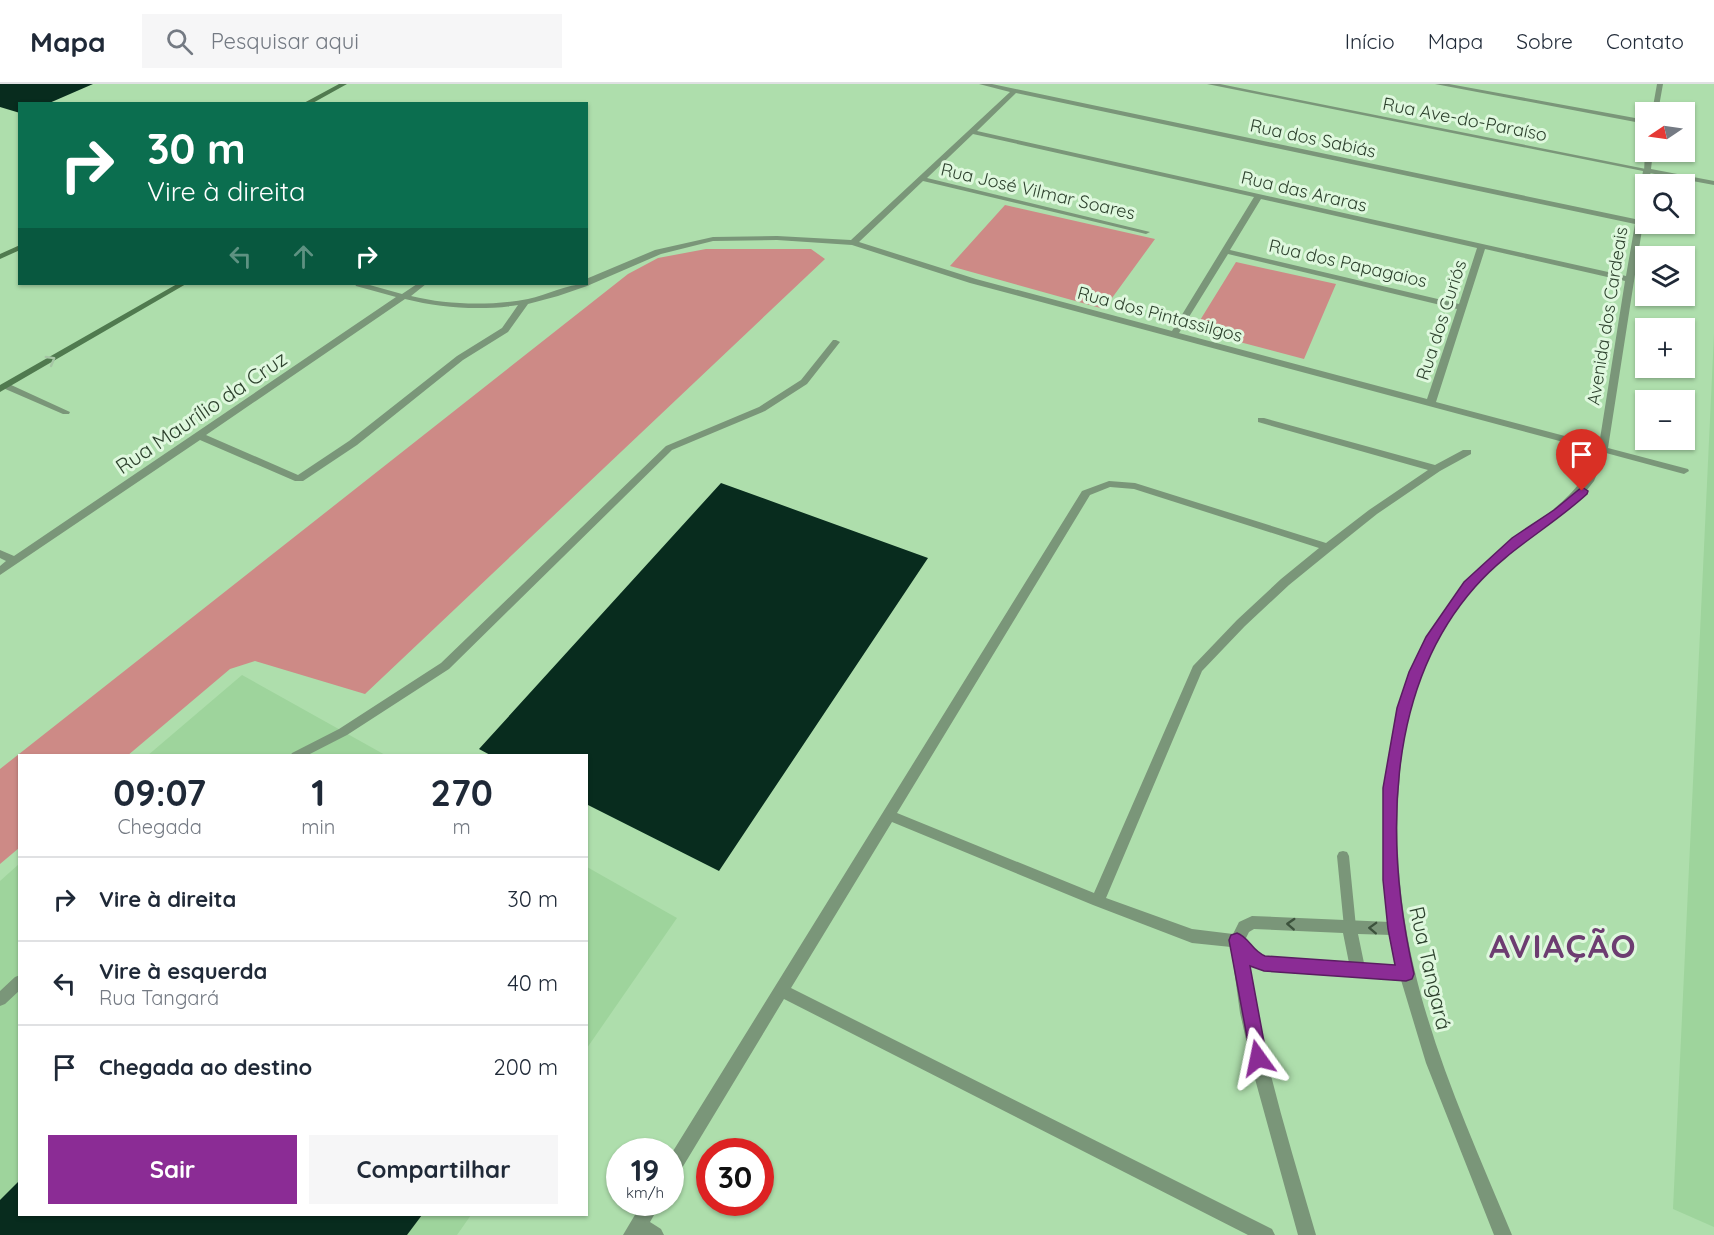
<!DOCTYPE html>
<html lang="pt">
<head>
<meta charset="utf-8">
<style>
  body { margin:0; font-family:Quicksand,sans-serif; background:#f6f6f7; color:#1f2937; height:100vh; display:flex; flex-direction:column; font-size:22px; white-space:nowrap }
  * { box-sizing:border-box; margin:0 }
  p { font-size:20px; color:#747a83 }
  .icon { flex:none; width:33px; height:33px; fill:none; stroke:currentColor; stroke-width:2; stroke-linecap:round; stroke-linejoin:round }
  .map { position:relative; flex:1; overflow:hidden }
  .side { position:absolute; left:18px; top:670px; width:570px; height:462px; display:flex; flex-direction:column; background:#fff; border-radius:0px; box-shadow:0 2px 4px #0004 }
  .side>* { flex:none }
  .hud { position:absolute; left:18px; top:18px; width:570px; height:183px; border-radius:0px; box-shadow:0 2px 4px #0004; background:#0b6e4f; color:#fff; overflow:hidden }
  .needle { width:39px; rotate:257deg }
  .controls { position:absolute; left:1635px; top:18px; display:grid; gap:12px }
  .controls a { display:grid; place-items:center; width:60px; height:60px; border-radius:0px; background:#fff; box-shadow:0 2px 4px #0004; font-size:30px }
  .speed { position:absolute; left:606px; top:1054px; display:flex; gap:12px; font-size:30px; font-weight:700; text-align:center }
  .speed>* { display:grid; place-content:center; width:78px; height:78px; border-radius:50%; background:#fff; box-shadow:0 2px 4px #0004; line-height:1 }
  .speed small { font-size:15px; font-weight:400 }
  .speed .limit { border:9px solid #d22; background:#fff; color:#111 }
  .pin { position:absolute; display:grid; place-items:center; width:51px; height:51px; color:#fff; margin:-62px -26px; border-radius:50% 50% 50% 0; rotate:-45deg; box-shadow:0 0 6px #0007 }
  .pin .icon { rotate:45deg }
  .me { position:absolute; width:66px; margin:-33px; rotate:348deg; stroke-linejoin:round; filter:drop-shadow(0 0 4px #0008) }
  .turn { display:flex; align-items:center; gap:21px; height:126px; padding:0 30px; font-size:27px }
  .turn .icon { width:78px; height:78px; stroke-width:2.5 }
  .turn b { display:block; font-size:42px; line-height:51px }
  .lanes { display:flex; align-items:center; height:57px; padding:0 30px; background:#0003; justify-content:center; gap:30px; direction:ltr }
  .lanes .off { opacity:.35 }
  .eta { display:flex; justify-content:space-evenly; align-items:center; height:102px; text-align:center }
  .eta b { font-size:36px; font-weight:800; line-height:42px }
  .primary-button { display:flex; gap:12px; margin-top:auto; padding:12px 30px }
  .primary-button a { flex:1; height:69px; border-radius:0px; background:#8b2c95; color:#fff; font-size:24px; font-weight:800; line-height:69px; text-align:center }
  .primary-button a+a { background:#f6f6f7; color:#1f2937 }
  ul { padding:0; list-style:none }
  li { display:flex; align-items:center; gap:18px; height:84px; padding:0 30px; border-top:2px solid #e0e1e3 }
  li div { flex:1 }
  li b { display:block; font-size:22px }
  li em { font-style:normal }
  header { display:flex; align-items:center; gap:36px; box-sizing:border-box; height:84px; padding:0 30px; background:#fff; border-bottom:2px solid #e0e1e3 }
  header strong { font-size:28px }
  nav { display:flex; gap:33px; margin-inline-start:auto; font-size:21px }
  .search { width:420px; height:54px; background:#f6f6f7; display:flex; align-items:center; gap:15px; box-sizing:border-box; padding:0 21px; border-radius:0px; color:#747a83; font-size:22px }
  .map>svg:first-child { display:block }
</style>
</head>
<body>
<header>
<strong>Mapa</strong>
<div class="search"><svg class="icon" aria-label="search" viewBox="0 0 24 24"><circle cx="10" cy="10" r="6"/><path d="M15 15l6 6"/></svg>Pesquisar aqui</div>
<nav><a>Início</a><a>Mapa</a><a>Sobre</a><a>Contato</a></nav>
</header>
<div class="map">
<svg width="1714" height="1151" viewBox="0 0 1714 1151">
  <rect width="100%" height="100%" fill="#aedeac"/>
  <!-- built -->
  <path fill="#9ed49c" d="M1714,250v893l-41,-18z
    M242,591l145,81h-240z
    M19,780l1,351h451l-14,20h-457v-354z
    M587,783l90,51 -90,130 -1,-181z"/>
  <!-- green -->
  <path fill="#cd8a86" d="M1005,121l150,34 -51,70 -154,-43z
    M706,165h105l14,10 -460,435 -110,-33 -25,8 -103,87h-107l-1,92 -19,16v-95l628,-495 30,-16z
    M1236,178l100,22 -32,75 -110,-29z"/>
  <!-- building -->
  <path fill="#082c1e" d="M0,0h93l-46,20h-27v9l-20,-6z
    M721,399l207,75 -209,313 -133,-67v-48h-94l-13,-7z
    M20,1096v35h402l-15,20h-407v-35z"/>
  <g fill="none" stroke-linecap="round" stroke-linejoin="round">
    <!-- service -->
    <path fill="#7a9679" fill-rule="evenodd" d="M833,256h3l4,2 -33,42 -42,27 -93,39 -223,219 -102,66 -41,21h-16l2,-3 47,-24 102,-66 225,-217 93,-39 42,-27z
      M3,300h6l61,28 -1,2h-6l-60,-26z
      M1343,767l4,1 2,4 7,71 -2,4 -4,2 -4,-2 -2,-4 -7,-71 2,-4z
      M20,891v15l-15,14 -5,2v-15l15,-14z"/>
    <!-- minor -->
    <path fill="#7a9679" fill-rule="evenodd" d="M979,0h13l643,135 8,-48 -436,-87h13l431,86 -2,14h-3v20l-38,244 80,21 1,2 -5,3 -78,-21 -12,28 -11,14c-19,18 -41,32 -61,48 -24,18 -46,40 -64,64 -38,53 -55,115 -59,179 -12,169 50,298 113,449h-18l-68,-172 -25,-83 -137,-9 -16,-7c14,93 42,181 68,271h-18l-43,-156 -15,-66 -9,-66 -39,-4 -99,-38 -201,-83 -101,166 481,241 3,6h-27l-464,-236 -108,179 -6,2v-24l412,-665 27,-10 26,2 191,60 43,-33 59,-40 -170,-48v-4h6l171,47 28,-15h8v4l-31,17 -63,43 -45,36 -43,35 -44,41 -43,45 -96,227 86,31 41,5 6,-12 13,-6 138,6c-19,-135 -2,-275 106,-369 40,-35 81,-49 101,-102l-627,-168 -118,-38 -75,-5 -64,1 -52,13 -74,32 -29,10 -30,8 -20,28 -45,28 -106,85 -54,36h-8l-95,-41 -200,135v-9l6,-5 -6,-3v-8l14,6 382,-259 -40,-11 -1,-2h11l36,10 15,-10h9l-15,12c37,9 79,10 117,3 19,-4 39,-15 58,-15v-5l69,-29 58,-13 64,-1 74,4 159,-148zM1016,9l619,131 -9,52 -649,-145zM973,50l281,63 -82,134 -196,-52 -117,-37 64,-61 223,53 4,-2 -223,-54zM1261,115l216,49 -18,56 -229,-54zM1485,165l140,32 -26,164 -163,-43zM1228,170l229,55 -30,90 -248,-66zM405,215c37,9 75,12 113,6l-16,23 -45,28 -108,85 -51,34 -92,-40zM1110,403l24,2 185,59 -38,31 -44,41 -44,46 -99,227 -197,-80 193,-318zM1254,845l89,4 6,30 -84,-6 -10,-4 -10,-13 4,-8zM1358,850l34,1 6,31 -34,-3z
      M1435,0h14l197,36v4z
      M642,1119h19l-11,19 11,7 3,6h-41z"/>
    <!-- tertiary -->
    <path fill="#7a9679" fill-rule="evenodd" d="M1657,0h6l-5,28h-6z
      M1645,68h8l-2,17 63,12v4l-70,-13z"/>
    <!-- secondary -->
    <path fill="#507a4f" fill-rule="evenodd" d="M339,0h8l-36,20h-9z
      M20,161v5l-20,9v-5z
      M177,200h9l-186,108v-7z"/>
  </g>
  <!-- one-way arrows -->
  <defs><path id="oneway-chevron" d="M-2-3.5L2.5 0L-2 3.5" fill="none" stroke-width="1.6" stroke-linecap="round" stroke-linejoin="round" transform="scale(1.5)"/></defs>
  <use stroke="#a6c6a5" href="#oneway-chevron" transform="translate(51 276) rotate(-30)"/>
  <g stroke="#3c523c">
    <use href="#oneway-chevron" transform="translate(1291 840) rotate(-177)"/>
    <use href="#oneway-chevron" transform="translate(1373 844) rotate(-178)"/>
  </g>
  <!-- route -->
  <path fill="#8b2c95" stroke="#5a1d61" stroke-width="1.5" d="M1582,403l6,4 -1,3c-36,33 -80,56 -112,93 -91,103 -90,260 -61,387l-2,5 -6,2 -142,-10 -14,-5 17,92 -3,6 -6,2 -6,-2 -23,-124 2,-5 6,-2c12,4 15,18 28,23l130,9 -7,-36 -5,-49v-92l14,-80 12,-36 17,-35 38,-55 48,-44 42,-28z"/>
  <g text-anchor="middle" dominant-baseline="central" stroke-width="6" stroke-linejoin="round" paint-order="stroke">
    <!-- far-street labels -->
    <g font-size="18" fill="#2d412d" stroke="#dff8de">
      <text transform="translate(1465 35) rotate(11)">Rua Ave-do-Paraíso</text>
      <text transform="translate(1313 54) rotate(12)">Rua dos Sabiás</text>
      <text transform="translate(1038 107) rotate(13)">Rua José Vilmar Soares</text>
      <text transform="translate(1304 107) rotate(13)">Rua das Araras</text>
      <text transform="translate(1348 179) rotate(13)">Rua dos Papagaios</text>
      <text transform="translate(1160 230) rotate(15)">Rua dos Pintassilgos</text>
      <text transform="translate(1607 232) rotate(-81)">Avenida dos Cardeais</text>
      <text transform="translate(1441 236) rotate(-72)">Rua dos Curiós</text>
    </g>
    <!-- street labels -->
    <g font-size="21" fill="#2d412d" stroke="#dff8de">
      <text transform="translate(201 328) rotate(-34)">Rua Maurílio da Cruz</text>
      <text transform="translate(1431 884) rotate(77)">Rua Tangará</text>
    </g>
    <!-- near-district labels -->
    <g font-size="33" font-weight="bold" letter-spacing="1.5" fill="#6d3d71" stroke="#dff8de">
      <text x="1563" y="861">AVIAÇÃO</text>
    </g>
  </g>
</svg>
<div class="controls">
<a><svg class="needle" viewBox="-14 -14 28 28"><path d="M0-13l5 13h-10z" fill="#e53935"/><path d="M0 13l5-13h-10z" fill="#747a83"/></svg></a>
<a><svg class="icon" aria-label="search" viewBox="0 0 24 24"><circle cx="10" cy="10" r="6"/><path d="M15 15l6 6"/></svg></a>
<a><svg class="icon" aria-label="layers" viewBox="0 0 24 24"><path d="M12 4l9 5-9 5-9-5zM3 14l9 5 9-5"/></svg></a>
<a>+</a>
<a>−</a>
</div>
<div class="speed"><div>19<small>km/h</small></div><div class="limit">30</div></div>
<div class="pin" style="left:1582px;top:407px;background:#d93025"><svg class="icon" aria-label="arrive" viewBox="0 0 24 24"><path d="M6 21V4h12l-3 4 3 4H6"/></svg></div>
<svg class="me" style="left:1258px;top:974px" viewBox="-20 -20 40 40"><path d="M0-17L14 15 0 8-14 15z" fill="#8b2c95" stroke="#fff" stroke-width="4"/></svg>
<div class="hud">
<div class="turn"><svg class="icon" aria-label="right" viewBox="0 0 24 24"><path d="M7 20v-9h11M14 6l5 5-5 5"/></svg><div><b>30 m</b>Vire à direita</div></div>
<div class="lanes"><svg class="icon off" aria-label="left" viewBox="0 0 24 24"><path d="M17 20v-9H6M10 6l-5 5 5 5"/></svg><svg class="icon off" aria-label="ahead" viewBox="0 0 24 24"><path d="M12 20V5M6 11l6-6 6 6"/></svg><svg class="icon" aria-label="right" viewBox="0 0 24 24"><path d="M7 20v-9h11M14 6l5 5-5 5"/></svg></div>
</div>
<section class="side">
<div class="eta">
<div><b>09:07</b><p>Chegada</p></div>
<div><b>1</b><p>min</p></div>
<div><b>270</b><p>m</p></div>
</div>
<ul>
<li><svg class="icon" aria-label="right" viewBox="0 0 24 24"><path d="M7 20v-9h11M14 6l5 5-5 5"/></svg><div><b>Vire à direita</b></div><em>30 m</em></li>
<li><svg class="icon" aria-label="left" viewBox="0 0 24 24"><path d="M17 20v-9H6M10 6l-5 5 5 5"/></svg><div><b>Vire à esquerda</b><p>Rua Tangará</p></div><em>40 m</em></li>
<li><svg class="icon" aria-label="arrive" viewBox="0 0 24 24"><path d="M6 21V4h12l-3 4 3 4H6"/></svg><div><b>Chegada ao destino</b></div><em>200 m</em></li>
</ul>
<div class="primary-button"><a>Sair</a><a>Compartilhar</a></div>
</section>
</div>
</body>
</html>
